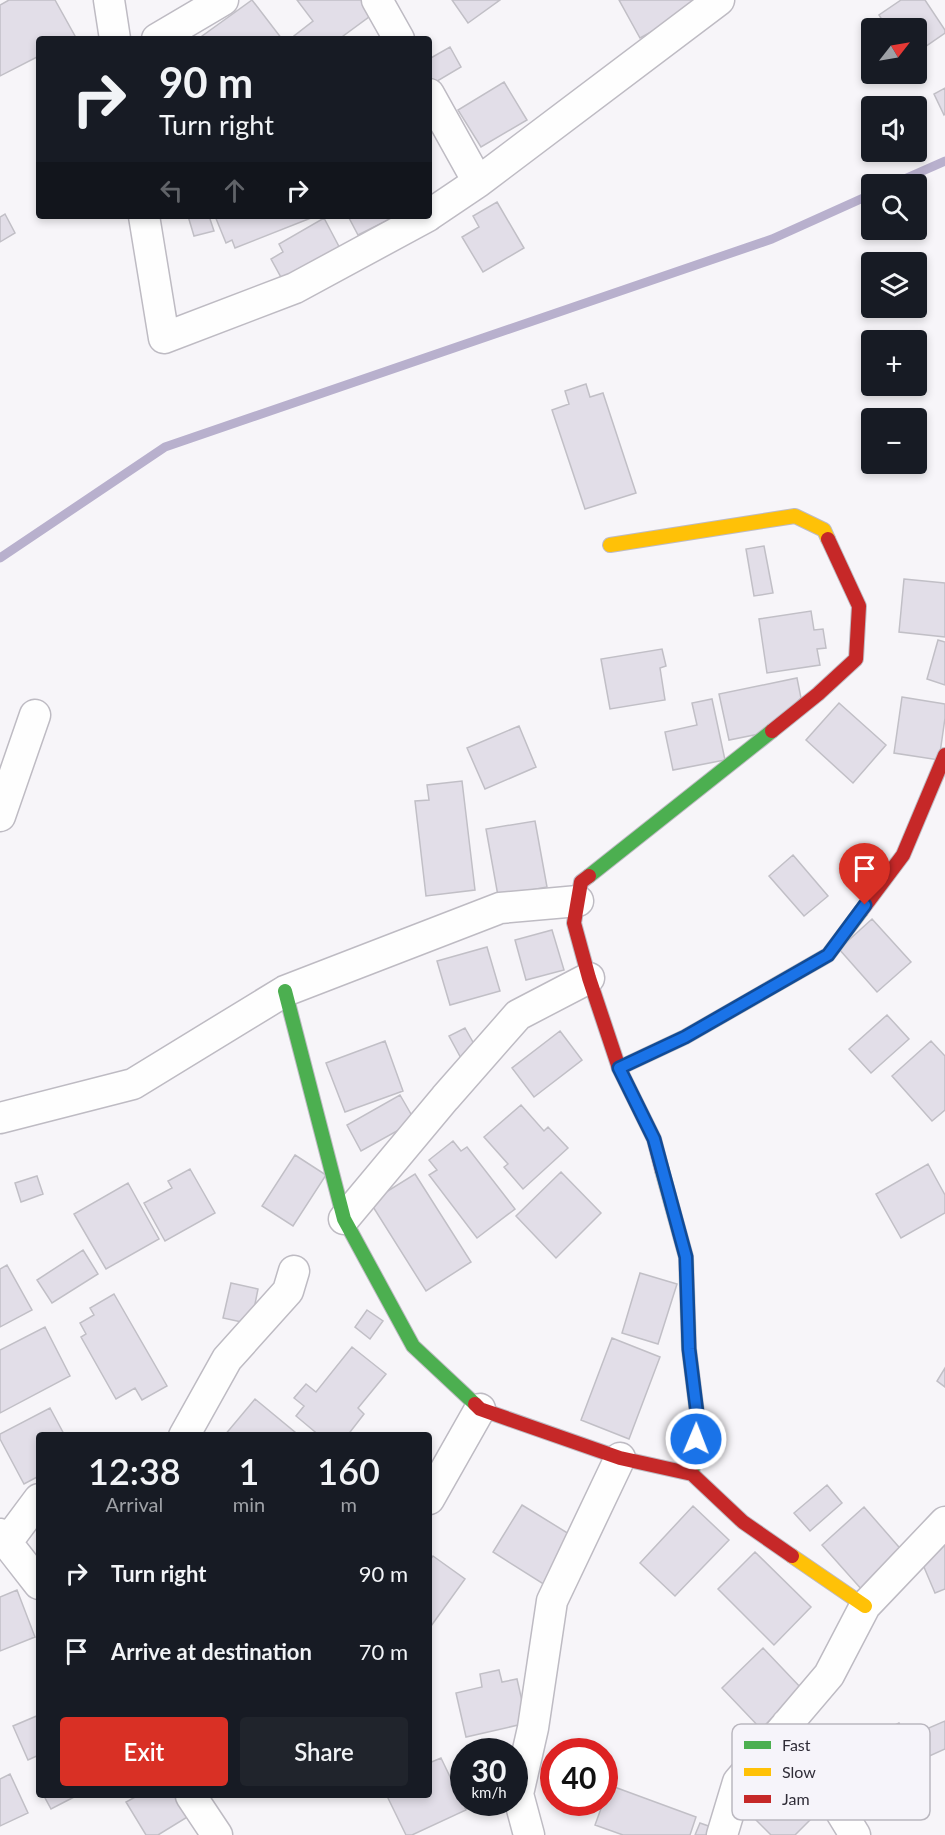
<!DOCTYPE html>
<html lang="en">
<head>
<meta charset="utf-8">
<style>
  body { margin:0; font-family:Lato,sans-serif; background:#20242c; color:#f1f3f6; height:100vh; display:flex; flex-direction:column; font-size:22px; white-space:nowrap }
  * { box-sizing:border-box; margin:0 }
  p { font-size:20px; color:#9ea1a6 }
  .icon { flex:none; width:33px; height:33px; fill:none; stroke:currentColor; stroke-width:2; stroke-linecap:round; stroke-linejoin:round }
  .map { position:relative; flex:1; overflow:hidden }
  .details { position:absolute; left:36px; top:1432px; width:396px; height:366px; display:flex; flex-direction:column; background:#171b24; border-radius:6px; box-shadow:0 3px 9px #0003 }
  .details>* { flex:none }
  .hud { position:absolute; left:36px; top:36px; width:396px; height:183px; border-radius:6px; box-shadow:0 3px 9px #0003; background:#171b24; color:#f1f3f6; overflow:hidden }
  .needle { width:39px; rotate:59deg }
  .fabs { position:absolute; left:861px; top:18px; display:grid; gap:12px }
  .fabs a { display:grid; place-items:center; width:66px; height:66px; border-radius:6px; background:#171b24; box-shadow:0 3px 9px #0003; font-size:30px }
  .speed { position:absolute; left:450px; top:1738px; display:flex; gap:12px; font-size:30px; font-weight:700; text-align:center }
  .speed>* { display:grid; place-content:center; width:78px; height:78px; border-radius:50%; background:#171b24; box-shadow:0 3px 9px #0003; line-height:1 }
  .speed small { font-size:15px; font-weight:400 }
  .speed .limit { border:9px solid #d22; background:#fff; color:#111 }
  .pin { position:absolute; display:grid; place-items:center; width:51px; height:51px; color:#fff; margin:-62px -26px; border-radius:50% 50% 50% 0; rotate:-45deg; box-shadow:0 0 6px #0007 }
  .pin .icon { rotate:45deg }
  .me { position:absolute; width:66px; margin:-33px; rotate:1deg; stroke-linejoin:round; filter:drop-shadow(0 0 4px #0008) }
  .turn { display:flex; align-items:center; gap:21px; height:126px; padding:0 24px; font-size:27px }
  .turn .icon { width:78px; height:78px; stroke-width:2.5 }
  .turn b { display:block; font-size:42px; line-height:51px }
  .lanes { display:flex; align-items:center; height:57px; padding:0 24px; background:#0003; justify-content:center; gap:30px; direction:ltr }
  .lanes .off { opacity:.35 }
  .eta { display:flex; justify-content:space-evenly; align-items:center; height:102px; text-align:center }
  .eta b { font-size:36px; font-weight:600; line-height:42px }
  .button { display:flex; gap:12px; margin-top:auto; padding:12px 24px }
  .button a { flex:1; height:69px; border-radius:6px; background:#d93025; color:#fff; font-size:24px; font-weight:600; line-height:69px; text-align:center }
  .button a+a { background:#20242c; color:#f1f3f6 }
  ul { padding:0; list-style:none }
  li { display:flex; align-items:center; gap:18px; height:78px; padding:0 24px }
  li div { flex:1 }
  li b { display:block; font-size:22px }
  li em { font-style:normal }
  .map>svg:first-child { display:block }
</style>
</head>
<body>
<div class="map">
<svg width="945" height="1835" viewBox="0 0 945 1835">
  <rect width="100%" height="100%" fill="#f7f5f9"/>
  <g fill="none" stroke-linecap="round" stroke-linejoin="round">
    <!-- stream -->
    <path stroke="#b8b0cd" stroke-width="9" d="M893,184l52,-23
      M0,558l165,-111 607,-208 100,-45"/>
  </g>
  <!-- building -->
  <path fill="#e2dee8" stroke="#c1bfc6" stroke-width="1.5" d="M9,0h46l20,36 -5,3h-31v17l-39,20v-71z
    M252,0l30,39h-84z
    M297,0h72l8,11 -38,28h-43l-2,-3 19,-15z
    M452,0h48l-32,23z
    M619,0h87l1,2 -67,36z
    M901,0h24l20,30v3l-29,20v-25h-29l-8,-13z
    M450,47l11,20 -27,16 -5,-9v-15z
    M504,82l23,38 -46,27 -23,-37z
    M945,88v26l-1,1 -10,-21z
    M497,202l27,46 -41,24 -21,-35 17,-10 -6,-11z
    M5,214l10,19 -15,9v-25z
    M188,216h21l5,15 -20,5z
    M215,216h101l-81,32 -3,-8 -6,3z
    M348,216h48l-38,19z
    M324,218l20,38 -62,23 -11,-20 12,-7 -4,-8z
    M586,384l4,13 13,-4 33,100 -51,16 -33,-99 17,-6 -4,-13z
    M764,546l9,47 -19,3 -8,-47z
    M904,579l41,4v54l-46,-5z
    M811,611l3,19 9,-1 3,19 -9,1 3,16 -53,8 -8,-54z
    M938,640l7,2v43l-18,-6z
    M662,649l4,17 -6,2 5,32 -55,9 -9,-50z
    M797,678l4,20 -37,35 -35,7 -10,-46z
    M902,697l43,7v14l-6,42 -45,-7z
    M712,699l13,61 -52,10 -8,-38 32,-7 -5,-22z
    M839,703l47,42 -33,38 -47,-43z
    M519,726l17,41 -51,22 -18,-41z
    M462,781l13,109 -49,6 -11,-95 14,-1 -2,-15z
    M535,821l12,66 -49,9 -12,-67z
    M793,855l35,41 -24,20 -35,-40z
    M872,919l39,43 -34,30 -38,-43z
    M552,930l12,40 -38,10 -11,-40z
    M487,947l13,44 -50,14 -13,-44z
    M887,1015l22,24 -38,34 -22,-24z
    M465,1028l13,23 -16,9 -13,-24z
    M560,1031l22,29 -48,37 -22,-29z
    M385,1041l18,50 -58,21 -19,-49z
    M931,1041l14,15v54l-13,11 -40,-45z
    M400,1095l15,26 -54,30 -14,-26z
    M521,1105l23,26 4,-4 20,21 -45,41 -19,-22 4,-3 -24,-27z
    M453,1141l8,10 6,-4 48,62 -38,29 -48,-63 8,-5 -8,-10z
    M295,1155l31,20 -33,51 -31,-20z
    M928,1164l17,31v18l-44,25 -25,-44z
    M190,1169l25,44 -50,28 -21,-38 28,-15 -4,-7z
    M561,1172l40,41 -45,45 -40,-42z
    M415,1174l56,88 -45,29 -56,-89z
    M37,1176l6,18 -22,8 -6,-19z
    M128,1183l31,56 -53,30 -32,-55z
    M83,1250l15,24 -46,29 -15,-23z
    M7,1265l25,45 -32,17v-58z
    M640,1273l37,11 -19,60 -36,-11z
    M231,1283l27,6 -7,35 -28,-6z
    M114,1294l53,92 -25,14 -7,-12 -19,11 -35,-62 5,-3 -6,-11 14,-8 -4,-7z
    M367,1310l16,11 -13,18 -15,-12z
    M45,1327l25,49 -70,37v-63z
    M612,1338l48,19 -31,82 -48,-19z
    M352,1347l34,27 -28,34 6,6 -17,22h-27l-24,-20 8,-10 -10,-8 12,-14 10,8z
    M945,1368v19l-8,-6z
    M255,1399l41,34 -2,3h-70z
    M50,1408l15,28h-26v40l-15,8 -24,-45v-5z
    M827,1485l15,18 -32,28 -16,-18z
    M522,1505l52,32 -29,48 -52,-33z
    M693,1506l36,34 -54,56 -35,-33z
    M864,1507l41,47 -42,37 -41,-46z
    M945,1542v47l-10,4 -17,-40z
    M755,1552l56,55 -37,38 -56,-56z
    M433,1556l32,23 -34,47 -2,-2v-63z
    M17,1590l18,47 -35,14v-54z
    M763,1648l39,41 -41,40 -39,-41z
    M499,1670l3,12 15,-3 10,44 -61,14 -10,-44 26,-6 -2,-13z
    M39,1715v40l-11,5 -15,-34z
    M945,1721v28l-20,9 -10,-24z
    M899,1723l24,46 -54,27 -23,-47z
    M441,1758l25,52 -54,25h-6l-19,-39h42v-33z
    M780,1763l44,43 -29,29h-24l-31,-31z
    M10,1774l18,39 -28,13v-47z
    M609,1785l87,32 -6,18h-67l-28,-10 8,-22h1v-5z
    M44,1796h32l-25,13z
    M137,1796h39l13,20 -31,19h-12l-20,-33z
    M700,1823l17,6 -3,6h-19z"/>
  <g fill="none" stroke-linecap="round" stroke-linejoin="round">
    <!-- street casing -->
    <g stroke="#bebbc3" stroke-width="33">
      <path id="street" d="M109,0l6,39
        M377,0l22,39
        M157,39l66,-39
        M429,94l49,88
        M429,215l49,-33 241,-182
        M144,216l20,122 131,-50 133,-72
        M0,816l35,-101
        M0,1118l133,-34 152,-93 215,-83 78,-7
        M344,1219l101,-121 73,-83 71,-37
        M184,1436l43,-77 61,-68 6,-20
        M429,1499l51,-90
        M0,1534l39,50
        M7,1542l32,-43
        M787,1724l68,111
        M191,1796l26,39
        M529,1835l-11,-41 15,-66 19,-127 68,-143
        M722,1835l16,-53 91,-107 36,-69 80,-84"/>
    </g>
    <!-- fast casing -->
    <g stroke="#bebbc3" stroke-width="16">
      <path id="fast" d="M589,876l183,-145
        M285,991l59,228 69,127 62,58
        M619,1068l66,-31 143,-82 33,-44
        M662,1170l24,87 3,92 9,72 -6,53"/>
    </g>
    <!-- slow casing -->
    <g stroke="#bebbc3" stroke-width="16">
      <path id="slow" d="M610,545l185,-29 29,14 4,9
        M792,1556l73,50"/>
    </g>
    <!-- jam casing -->
    <g stroke="#bebbc3" stroke-width="16">
      <path id="jam" d="M772,731l46,-37 38,-35 3,-53 -31,-67
        M589,876l-8,6 -7,41 15,55 30,90 35,71 8,31
        M861,911l42,-56 42,-100
        M475,1404l5,5 140,49 72,16 51,48 49,34"/>
    </g>
    <!-- street -->
    <use href="#street" stroke="#fefefe" stroke-width="30"/>
    <!-- fast -->
    <use href="#fast" stroke="#4caf50" stroke-width="14"/>
    <!-- slow -->
    <use href="#slow" stroke="#ffc107" stroke-width="14"/>
    <!-- jam -->
    <use href="#jam" stroke="#c62828" stroke-width="14"/>
  </g>
  <g fill="none" stroke-linecap="round" stroke-linejoin="round">
    <!-- route casing -->
    <g stroke="#114b97" stroke-width="15">
      <path id="route" d="M696,1439l2,-18 -9,-72 -3,-92 -32,-118 -35,-71 66,-31 143,-82 37,-50"/>
    </g>
    <!-- route -->
    <use href="#route" stroke="#1a73e8" stroke-width="10"/>
  </g>
  <!-- legend -->
  <rect x="732" y="1724" width="198" height="96" rx="9" fill="#f6f4fa" stroke="#bbb8c0" stroke-width="1.5"/>
  <rect x="744" y="1741" width="27" height="8" fill="#4caf50"/>
  <rect x="744" y="1768" width="27" height="8" fill="#ffc107"/>
  <rect x="744" y="1795" width="27" height="8" fill="#c62828"/>
  <g font-size="16" fill="#302d38">
    <text x="782" y="1751">Fast</text>
    <text x="782" y="1778">Slow</text>
    <text x="782" y="1805">Jam</text>
  </g>
</svg>
<div class="fabs">
<a><svg class="needle" viewBox="-14 -14 28 28"><path d="M0-13l5 13h-10z" fill="#e53935"/><path d="M0 13l5-13h-10z" fill="#9ea1a6"/></svg></a>
<a><svg class="icon" aria-label="sound" viewBox="0 0 24 24"><path d="M4 9h4l5-4v14l-5-4H4zM17 9q2 3 0 6"/></svg></a>
<a><svg class="icon" aria-label="search" viewBox="0 0 24 24"><circle cx="10" cy="10" r="6"/><path d="M15 15l6 6"/></svg></a>
<a><svg class="icon" aria-label="layers" viewBox="0 0 24 24"><path d="M12 4l9 5-9 5-9-5zM3 14l9 5 9-5"/></svg></a>
<a>+</a>
<a>−</a>
</div>
<div class="speed"><div>30<small>km/h</small></div><div class="limit">40</div></div>
<div class="pin" style="left:865px;top:905px;background:#d93025"><svg class="icon" aria-label="arrive" viewBox="0 0 24 24"><path d="M6 21V4h12l-3 4 3 4H6"/></svg></div>
<svg class="me" style="left:696px;top:1439px" viewBox="-20 -20 40 40"><circle r="17" fill="#1a73e8" stroke="#fff" stroke-width="3"/><path d="M0-11L8 9 0 5-8 9z" fill="#fff"/></svg>
<div class="hud">
<div class="turn"><svg class="icon" aria-label="right" viewBox="0 0 24 24"><path d="M7 20v-9h11M14 6l5 5-5 5"/></svg><div><b>90 m</b>Turn right</div></div>
<div class="lanes"><svg class="icon off" aria-label="left" viewBox="0 0 24 24"><path d="M17 20v-9H6M10 6l-5 5 5 5"/></svg><svg class="icon off" aria-label="ahead" viewBox="0 0 24 24"><path d="M12 20V5M6 11l6-6 6 6"/></svg><svg class="icon" aria-label="right" viewBox="0 0 24 24"><path d="M7 20v-9h11M14 6l5 5-5 5"/></svg></div>
</div>
<section class="details">
<div class="eta">
<div><b>12:38</b><p>Arrival</p></div>
<div><b>1</b><p>min</p></div>
<div><b>160</b><p>m</p></div>
</div>
<ul>
<li><svg class="icon" aria-label="right" viewBox="0 0 24 24"><path d="M7 20v-9h11M14 6l5 5-5 5"/></svg><div><b>Turn right</b></div><em>90 m</em></li>
<li><svg class="icon" aria-label="arrive" viewBox="0 0 24 24"><path d="M6 21V4h12l-3 4 3 4H6"/></svg><div><b>Arrive at destination</b></div><em>70 m</em></li>
</ul>
<div class="button"><a>Exit</a><a>Share</a></div>
</section>
</div>
</body>
</html>
